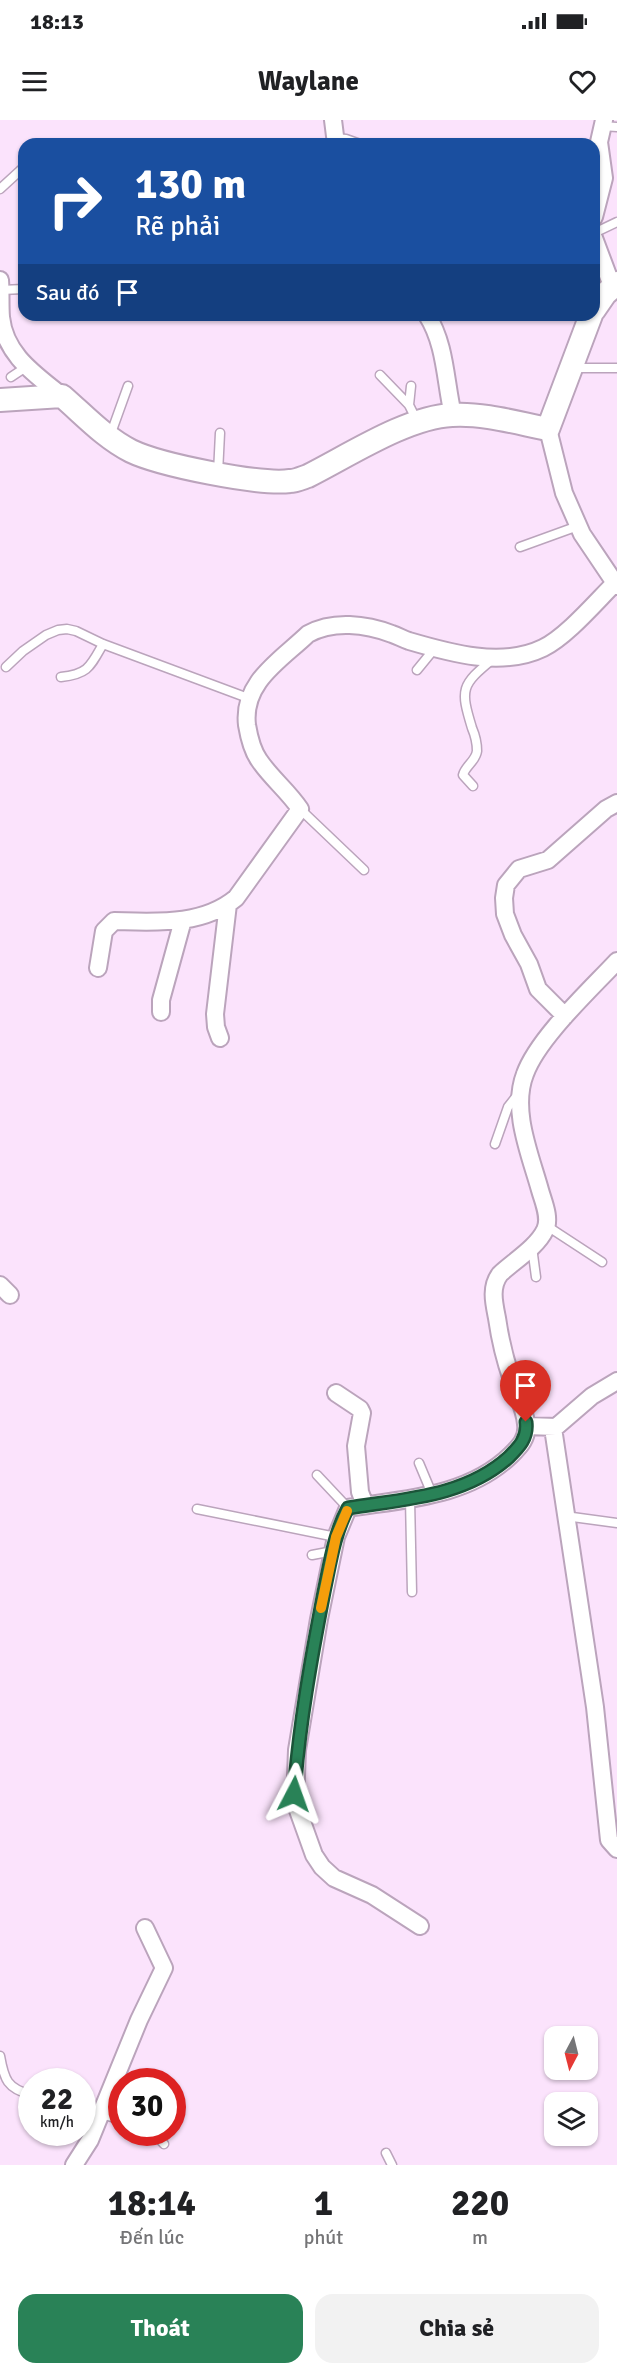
<!DOCTYPE html>
<html lang="vi">
<head>
<meta charset="utf-8">
<style>
  body { margin:0; font-family:Signika,sans-serif; background:#f2f2f2; color:#202124; height:100vh; display:flex; flex-direction:column; font-size:22px; white-space:nowrap }
  * { box-sizing:border-box; margin:0 }
  p { font-size:20px; color:#757577 }
  .icon { flex:none; width:33px; height:33px; fill:none; stroke:currentColor; stroke-width:2; stroke-linecap:round; stroke-linejoin:round }
  .map { position:relative; height:2045px; overflow:hidden }
  .drawer { display:flex; flex-direction:column; background:#fff; flex:1 }
  .drawer>* { flex:none }
  .top-card { position:absolute; left:18px; top:18px; width:582px; height:183px; border-radius:18px; box-shadow:0 2px 4px #0004; background:#1a4fa0; color:#fff; overflow:hidden }
  .needle { width:39px; rotate:187deg }
  .fabs { position:absolute; left:544px; top:1906px; display:grid; gap:12px }
  .fabs a { display:grid; place-items:center; width:54px; height:54px; border-radius:12px; background:#fff; box-shadow:0 2px 4px #0004; font-size:30px }
  .speed { position:absolute; left:18px; top:1948px; display:flex; gap:12px; font-size:30px; font-weight:700; text-align:center }
  .speed>* { display:grid; place-content:center; width:78px; height:78px; border-radius:50%; background:#fff; box-shadow:0 2px 4px #0004; line-height:1 }
  .speed small { font-size:15px; font-weight:400 }
  .speed .limit { border:9px solid #d22; background:#fff; color:#111 }
  .pin { position:absolute; display:grid; place-items:center; width:51px; height:51px; color:#fff; margin:-62px -26px; border-radius:50% 50% 50% 0; rotate:-45deg; box-shadow:0 0 6px #0007 }
  .pin .icon { rotate:45deg }
  .me { position:absolute; width:66px; margin:-33px; rotate:4deg; stroke-linejoin:round; filter:drop-shadow(0 0 4px #0008) }
  .turn { display:flex; align-items:center; gap:21px; height:126px; padding:0 18px; font-size:27px }
  .turn .icon { width:78px; height:78px; stroke-width:2.5 }
  .turn b { display:block; font-size:42px; line-height:51px }
  .then { display:flex; align-items:center; height:57px; padding:0 18px; background:#0003; gap:12px; font-size:22px }
  .eta { display:flex; justify-content:space-evenly; align-items:center; height:102px; text-align:center }
  .eta b { font-size:36px; font-weight:700; line-height:42px }
  .cta { display:flex; gap:12px; margin-top:auto; padding:12px 18px }
  .cta a { flex:1; height:69px; border-radius:18px; background:#298257; color:#fff; font-size:24px; font-weight:700; line-height:69px; text-align:center }
  .cta a+a { background:#f2f2f2; color:#202124 }
  .status { display:flex; justify-content:space-between; align-items:center; height:42px; padding:0 30px; background:#fff; direction:ltr }
  .status svg { height:16px; fill:currentColor }
  header { display:flex; justify-content:space-between; align-items:center; height:78px; padding:0 18px; background:#fff; font-size:27px; font-weight:700 }
  .map>svg:first-child { display:block }
</style>
</head>
<body>
<div class="status"><b>18:13</b><svg viewBox="0 0 49 12"><path d="M0 12V9h3v3zM5 12V6h3v6zM10 12V3h3v9zM15 12V0h3v12zM26 1h20v11H26zM47 4h2v5h-2z"/></svg></div>
<header><svg class="icon" aria-label="menu" viewBox="0 0 24 24"><path d="M4 6h16M4 12h16M4 18h16"/></svg>Waylane<svg class="icon" aria-label="heart" viewBox="0 0 24 24"><path d="M12 20l-8-8c-3-5 5-10 8-4 3-6 11-1 8 4z"/></svg></header>
<div class="map">
<svg width="617" height="2045" viewBox="0 0 617 2045">
  <rect width="100%" height="100%" fill="#fbe3fc"/>
  <g fill="none" stroke-linecap="round" stroke-linejoin="round">
    <!-- lane casing -->
    <g stroke="#bba4bc" stroke-width="11">
      <path id="lane" d="M602,6l15,1
        M335,18l11,1 14,5
        M0,69l24,-22
        M594,113l23,-11
        M1,170l23,-1
        M572,248h45
        M380,255l29,30 8,16
        M11,257l15,-10
        M409,285l2,-19
        M110,316l18,-50
        M218,353l2,-40
        M520,427l58,-21
        M6,547l17,-16 23,-16 12,-5 9,-1 9,2 27,13 145,54
        M417,550l18,-22
        M61,557c27,-3 29,-10 42,-33
        M473,666l-10,-11c2,-9 13,-14 14,-24 0,-8 -2,-16 -5,-23 -12,-39 -11,-43 21,-69
        M300,689l64,61
        M495,1024l13,-37 11,-14
        M547,1106l55,36
        M532,1127l4,30
        M419,1343l13,31
        M317,1355l31,33
        M410,1379l2,93
        M197,1389l139,28
        M565,1396l52,7
        M312,1435l21,-4
        M0,1936c4,23 7,33 32,39
        M101,1994l21,6
        M154,2013l10,11
        M386,2033l6,12"/>
    </g>
    <!-- street casing -->
    <g stroke="#bba4bc" stroke-width="20">
      <path id="street" d="M333,0l3,24
        M594,97l10,-39 -5,-36 5,-22
        M594,118l18,48
        M0,160c1,12 0,25 1,37 4,38 34,57 61,79
        M427,195c19,30 18,66 26,100
        M548,309l16,64 18,41 35,52
        M98,848l6,-37 10,-10c42,1 88,5 122,-23l64,-89c-12,-18 -29,-31 -41,-49 -7,-10 -10,-23 -12,-35 -5,-43 34,-65 61,-91 25,-14 58,-10 84,0 6,2 11,5 17,7 41,12 93,27 134,7 23,-11 52,-45 71,-64
        M161,892v-12l22,-80
        M565,896l-27,-27 -9,-25 -16,-29 -8,-21 -1,-16 2,-13 13,-16 29,-9 58,-51 11,-6
        M220,918l-4,-11 -1,-13 13,-110
        M0,1165l10,10
        M336,1273l24,16 2,4 -6,33 4,46 5,13
        M527,1306l29,1 36,-31 25,-15
        M553,1308l42,279 14,133 8,9
        M420,1806l-48,-31 -38,-17 -12,-11 -8,-12 -19,-53 2,-52 22,-131 17,-82 12,-29c57,-9 120,-11 163,-53 9,-9 17,-17 15,-31 -1,-15 -9,-30 -14,-44 -7,-20 -12,-41 -15,-62 -3,-15 -7,-31 3,-44 14,-13 37,-27 45,-44 6,-12 -2,-29 -5,-40 -10,-36 -29,-80 -15,-116 13,-36 65,-84 92,-113
        M74,2045l16,-25 49,-120 25,-52 -19,-40"/>
    </g>
    <!-- secondary casing -->
    <g stroke="#bba4bc" stroke-width="26">
      <path id="secondary" d="M594,190l11,-16 12,-11
        M0,280l62,-4c22,19 43,42 69,55 29,14 128,34 159,30 6,0 12,-3 18,-5 40,-20 99,-59 144,-61 31,-2 65,8 96,14l43,-114"/>
    </g>
    <!-- lane -->
    <use href="#lane" stroke="#fff" stroke-width="8"/>
    <!-- street -->
    <use href="#street" stroke="#fff" stroke-width="16"/>
    <!-- secondary -->
    <use href="#secondary" stroke="#fff" stroke-width="22"/>
  </g>
  <g fill="none" stroke-linecap="round" stroke-linejoin="round">
    <!-- route casing -->
    <g stroke="#1b5439" stroke-width="15">
      <path id="route" d="M294,1674c5,-68 17,-135 30,-202 6,-28 10,-58 24,-84 56,-9 117,-11 161,-51 10,-10 19,-19 17,-35"/>
    </g>
    <!-- route -->
    <use href="#route" stroke="#298257" stroke-width="10"/>
    <!-- slow -->
    <path stroke="#f59e0b" stroke-width="10" d="M321,1488l15,-71 11,-26"/>
  </g>
</svg>
<div class="fabs">
<a><svg class="needle" viewBox="-14 -14 28 28"><path d="M0-13l5 13h-10z" fill="#e53935"/><path d="M0 13l5-13h-10z" fill="#757577"/></svg></a>
<a><svg class="icon" aria-label="layers" viewBox="0 0 24 24"><path d="M12 4l9 5-9 5-9-5zM3 14l9 5 9-5"/></svg></a>
</div>
<div class="speed"><div>22<small>km/h</small></div><div class="limit">30</div></div>
<div class="pin" style="left:526px;top:1302px;background:#d93025"><svg class="icon" aria-label="arrive" viewBox="0 0 24 24"><path d="M6 21V4h12l-3 4 3 4H6"/></svg></div>
<svg class="me" style="left:294px;top:1674px" viewBox="-20 -20 40 40"><path d="M0-17L14 15 0 8-14 15z" fill="#298257" stroke="#fff" stroke-width="4"/></svg>
<div class="top-card">
<div class="turn"><svg class="icon" aria-label="right" viewBox="0 0 24 24"><path d="M7 20v-9h11M14 6l5 5-5 5"/></svg><div><b>130 m</b>Rẽ phải</div></div>
<div class="then">Sau đó<svg class="icon" aria-label="arrive" viewBox="0 0 24 24"><path d="M6 21V4h12l-3 4 3 4H6"/></svg></div>
</div>
</div>
<section class="drawer">
<div class="eta">
<div><b>18:14</b><p>Đến lúc</p></div>
<div><b>1</b><p>phút</p></div>
<div><b>220</b><p>m</p></div>
</div>
<div class="cta"><a>Thoát</a><a>Chia sẻ</a></div>
</section>
</body>
</html>
